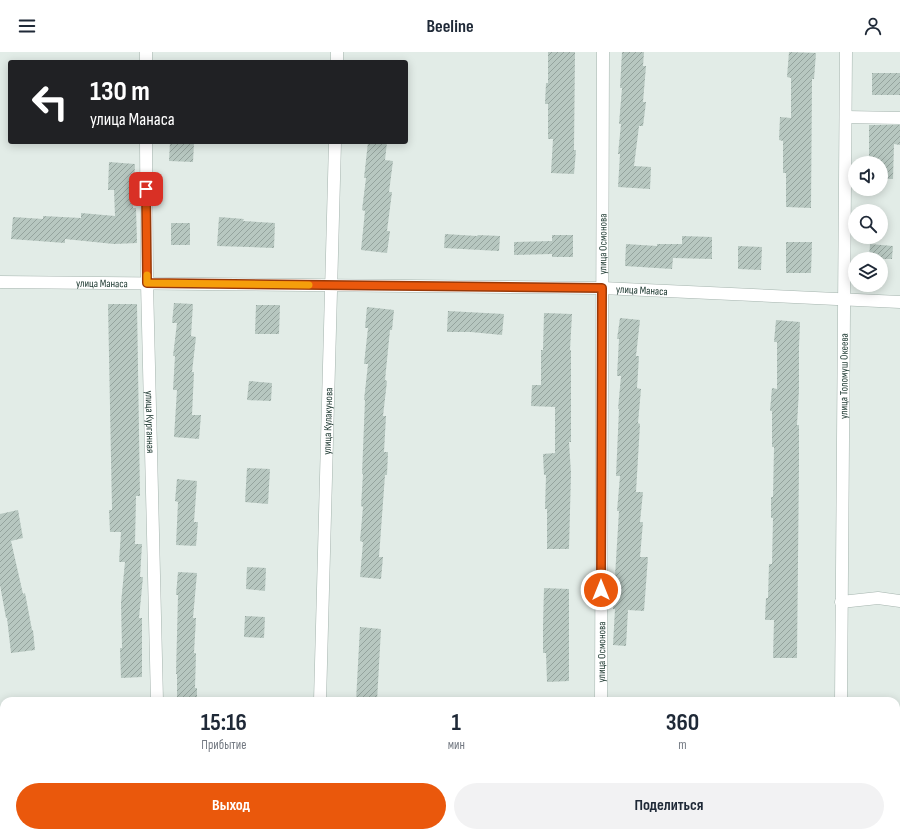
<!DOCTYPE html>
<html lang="ru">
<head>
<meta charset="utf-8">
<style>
  body { margin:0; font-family:"Sofia Sans Condensed",sans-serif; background:#f2f2f3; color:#1f2937; height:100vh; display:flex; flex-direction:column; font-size:15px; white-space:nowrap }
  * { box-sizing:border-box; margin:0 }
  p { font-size:13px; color:#747a83 }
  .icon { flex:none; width:22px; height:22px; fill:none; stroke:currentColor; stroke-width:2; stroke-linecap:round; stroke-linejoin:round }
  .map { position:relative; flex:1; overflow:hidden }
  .sheet { position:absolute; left:0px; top:645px; width:900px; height:140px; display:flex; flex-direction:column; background:#fff; border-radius:12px 12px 0 0; box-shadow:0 2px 10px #0003 }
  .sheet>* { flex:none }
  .hud { position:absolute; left:8px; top:8px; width:400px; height:84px; border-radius:4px; box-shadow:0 2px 10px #0003; background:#202124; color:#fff; overflow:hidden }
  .fabs { position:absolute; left:848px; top:104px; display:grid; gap:8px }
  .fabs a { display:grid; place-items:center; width:40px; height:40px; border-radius:50%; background:#fff; box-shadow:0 2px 10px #0003; font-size:20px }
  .pin { position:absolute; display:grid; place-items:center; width:34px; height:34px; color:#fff; margin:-17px; border-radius:8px; box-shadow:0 2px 6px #0006 }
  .me { position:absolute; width:44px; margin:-22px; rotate:0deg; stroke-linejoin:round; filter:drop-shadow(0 0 3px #0008) }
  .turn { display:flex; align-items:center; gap:14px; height:84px; padding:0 16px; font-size:18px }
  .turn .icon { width:52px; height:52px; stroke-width:2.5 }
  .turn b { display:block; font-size:28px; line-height:34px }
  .eta { display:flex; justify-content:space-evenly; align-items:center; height:68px; text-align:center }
  .eta b { font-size:24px; font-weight:700; line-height:28px }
  .action { display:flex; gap:8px; margin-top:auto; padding:8px 16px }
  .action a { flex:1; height:46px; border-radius:24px; background:#ea580c; color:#fff; font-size:16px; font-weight:700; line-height:46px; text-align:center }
  .action a+a { background:#f2f2f3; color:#1f2937 }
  header { display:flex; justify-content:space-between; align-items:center; height:52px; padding:0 16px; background:#fff; font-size:18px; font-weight:700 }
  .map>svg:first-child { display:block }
</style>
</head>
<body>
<header><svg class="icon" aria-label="menu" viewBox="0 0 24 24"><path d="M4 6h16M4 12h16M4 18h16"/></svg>Beeline<svg class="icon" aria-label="person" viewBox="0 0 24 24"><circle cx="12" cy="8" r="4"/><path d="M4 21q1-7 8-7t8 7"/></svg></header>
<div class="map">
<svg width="900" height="785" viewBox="0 0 900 785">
  <defs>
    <pattern id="building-hatch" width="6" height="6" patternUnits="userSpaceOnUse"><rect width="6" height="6" fill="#b7c7c0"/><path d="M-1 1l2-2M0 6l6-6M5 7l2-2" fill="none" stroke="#94a39d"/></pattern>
  </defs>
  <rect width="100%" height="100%" fill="#e2ece7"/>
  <!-- building -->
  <path fill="url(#building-hatch)" d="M548,0h27l-1,98h2l-2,24 -23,-1 2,-34h-5v-35h-3l1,-21h2z
    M622,0h22l-1,14h3l-3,36h3l-3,24h-4l-5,40 17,1 -1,22 -32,-2 2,-33h-2l3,-30h-2l3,-36h-2z
    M789,0l27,1 -2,26h-2l-1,129 -25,-1v-34h-3v-32l-4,-1 1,-23 11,1v-40l-4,-1z
    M872,21h28v22h-28z
    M869,73h31v20l-6,-1 -1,35h-12v-16h-12z
    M170,90l24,1 -1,19 -24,-1z
    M368,90h19l-2,18 8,1 -4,31h3l-5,39h3l-3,22 -26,-3 4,-39 -3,-1 4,-32h-2z
    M109,110l26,2 -2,44h3l1,35 -23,1 -49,-5v4l-54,-4 2,-22 30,2v-3l38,2v-5l34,3 -1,-26h-6z
    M219,165l25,2 -1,2 32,2 -1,25 -57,-2z
    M171,171h19v22h-19z
    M445,182l32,2 1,-1 22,1 -1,15 -55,-3z
    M552,183h21v22h-21v-3l-38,1v-13l38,-1z
    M682,184l30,1v22l-39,-1 -1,11 -47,-3 1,-22 31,2v-2h25z
    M786,190h26l-1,31h-25z
    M870,192l23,2 -1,13h-23z
    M738,194l24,1 -1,23 -23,-1z
    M174,251l19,1 -2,32 5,1 -4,35h2l-2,43h9l-2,24 -25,-2 3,-47h-4l2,-34h-2l4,-33h-5z
    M108,252h29l3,192h-4l-1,48h7l-2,33h3l-4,41h3v59l-21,1 -1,-30h2l-1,-45 4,-41h-6l2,-30h-11l-1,-22h3z
    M256,253h24l-1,29h-24z
    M367,255l27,3 -2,20h-2l-5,50 2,1 -4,35h3l-2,36h4l-1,23h-2l-6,82h4l-2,22 -21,-2 3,-35 -3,-1 3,-34 -2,-1 2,-32h-1l3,-74h-1l4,-36h-4l4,-36h-3z
    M448,259l56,3 -2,21 -31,-3h-24z
    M544,261l28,1 -2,36h1v92h-2l2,31 -2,76h-22v-40h-2l1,-34h-2l-1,-21 12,-1v-46l-24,-1 1,-21h9v-35h2z
    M620,266l20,2 -4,36h3l-2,32 4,1 -3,34 2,1 -4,68h7l-3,30h3l-3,35h8l-4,54 -16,-1 -2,36 -13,-1 2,-36h-2l6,-98h-2l3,-35h-4l3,-67h-1l3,-33h-4l2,-37h-2z
    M776,268l24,2 -1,25v43l-2,35h2v39l-2,194h-24l1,-38h-9l1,-22h2l1,-34h3l1,-46h-2v-21h2l1,-50h-2v-36h-2l2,-23 5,1v-47h-3z
    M249,329l23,2 -1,18 -24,-1z
    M247,416l23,1 -2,35 -23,-2z
    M177,427l20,2 -3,41h4l-2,24 -20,-1 2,-43 -3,-1z
    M18,458l5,28 -12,3 12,53 2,-1 7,37h1l2,20 -24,3 -4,-35h-1l-6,-33v-71z
    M247,515l19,1 -1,23 -19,-2z
    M178,520l19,1 -4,45h3l-2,35h2l-1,35h2v13h-20v-27h-1l2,-79h-2z
    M544,536l25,1v92l-22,1 -1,-29h-3v-27z
    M245,564l20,1 -1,21 -20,-1z
    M360,575l21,2 -4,72h-21z"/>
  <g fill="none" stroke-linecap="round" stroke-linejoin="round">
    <!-- minor casing -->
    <g stroke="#a5b4ae" stroke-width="13">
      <g id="minor">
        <path d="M146,0v10"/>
        <path d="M337,10v-10"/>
        <path d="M846,65l54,1"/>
        <path id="s1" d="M146,90l1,141 10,418"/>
        <path id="s2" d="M0,230l602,6 298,14"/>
        <path d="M841,550l37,-4 22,3"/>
        <path id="s3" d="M320,649l15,-559"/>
        <path id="s4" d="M601,649l2,-649"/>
        <path id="s5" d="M841,649l5,-649"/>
        <path d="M160,781v4"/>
        <path d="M318,781v4"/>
        <path d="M843,781v4"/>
      </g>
    </g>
    <!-- highway casing -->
    <g stroke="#c1c9c6" stroke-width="13">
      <path id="highway" d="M0,757l4,22"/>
    </g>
    <!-- minor -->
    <use href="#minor" stroke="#fff" stroke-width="12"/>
    <!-- highway -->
    <use href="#highway" stroke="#2d695b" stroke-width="12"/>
  </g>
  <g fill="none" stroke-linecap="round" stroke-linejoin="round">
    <!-- route casing -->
    <g stroke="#983908" stroke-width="10">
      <path id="route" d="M146,137l1,94 455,5 -1,302"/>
    </g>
    <!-- route -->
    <use href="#route" stroke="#ea580c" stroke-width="7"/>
    <!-- slow -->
    <path stroke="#f59e0b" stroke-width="7" d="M147,223v8l162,2"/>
  </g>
  <g text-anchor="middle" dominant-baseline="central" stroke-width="3" stroke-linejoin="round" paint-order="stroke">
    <!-- street labels -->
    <g font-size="11" fill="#223d35" stroke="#f2f8f5">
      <text stroke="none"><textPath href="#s4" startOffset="457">улица Осмонова</textPath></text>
      <text stroke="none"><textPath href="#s2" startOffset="102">улица Манаса</textPath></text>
      <text stroke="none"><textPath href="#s2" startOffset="642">улица Манаса</textPath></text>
      <text stroke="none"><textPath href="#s5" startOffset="325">улица Толомуш Океева</textPath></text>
      <text stroke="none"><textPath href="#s3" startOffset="280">улица Кулакунова</textPath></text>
      <text stroke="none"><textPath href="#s1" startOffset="280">улица Курганная</textPath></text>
      <text stroke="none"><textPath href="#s4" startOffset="49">улица Осмонова</textPath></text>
    </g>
  </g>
</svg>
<div class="fabs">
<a><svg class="icon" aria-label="sound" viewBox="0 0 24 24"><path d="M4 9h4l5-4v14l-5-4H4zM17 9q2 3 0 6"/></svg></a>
<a><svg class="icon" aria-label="search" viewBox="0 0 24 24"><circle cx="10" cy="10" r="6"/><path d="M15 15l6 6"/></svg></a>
<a><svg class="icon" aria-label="layers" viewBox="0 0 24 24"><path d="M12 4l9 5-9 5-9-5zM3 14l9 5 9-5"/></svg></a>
</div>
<div class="pin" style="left:146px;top:137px;background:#d93025"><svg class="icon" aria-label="arrive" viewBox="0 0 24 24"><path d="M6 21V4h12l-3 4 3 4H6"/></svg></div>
<svg class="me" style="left:601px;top:538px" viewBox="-20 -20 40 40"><circle r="17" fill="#ea580c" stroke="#fff" stroke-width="3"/><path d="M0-11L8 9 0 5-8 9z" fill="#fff"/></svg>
<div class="hud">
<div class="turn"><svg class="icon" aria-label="left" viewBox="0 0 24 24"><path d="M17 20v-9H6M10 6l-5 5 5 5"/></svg><div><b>130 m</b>улица Манаса</div></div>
</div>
<section class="sheet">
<div class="eta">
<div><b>15:16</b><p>Прибытие</p></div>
<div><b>1</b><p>мин</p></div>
<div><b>360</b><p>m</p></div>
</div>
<div class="action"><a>Выход</a><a>Поделиться</a></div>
</section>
</div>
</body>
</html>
